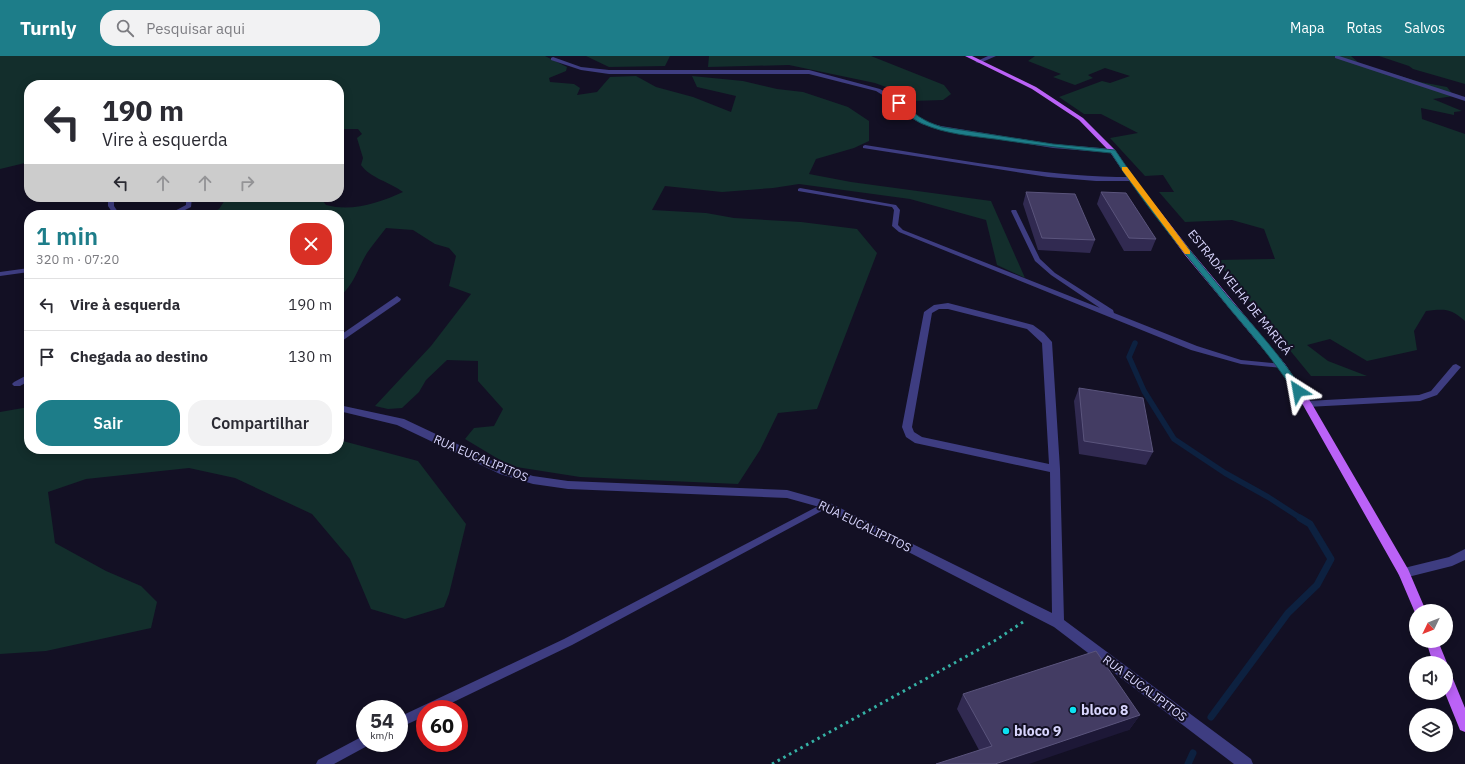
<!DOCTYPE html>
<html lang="pt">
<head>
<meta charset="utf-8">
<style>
  body { margin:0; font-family:"IBM Plex Sans",sans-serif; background:#f2f2f3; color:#2b2b33; height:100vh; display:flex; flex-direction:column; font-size:15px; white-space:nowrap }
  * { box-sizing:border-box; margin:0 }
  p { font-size:13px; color:#7c7c81 }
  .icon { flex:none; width:22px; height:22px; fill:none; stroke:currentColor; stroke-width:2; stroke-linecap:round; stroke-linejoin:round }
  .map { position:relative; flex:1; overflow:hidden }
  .drawer { position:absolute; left:24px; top:154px; width:320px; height:244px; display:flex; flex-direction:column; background:#fff; border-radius:16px; box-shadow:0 2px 10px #0003 }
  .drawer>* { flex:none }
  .top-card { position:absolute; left:24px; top:24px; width:320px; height:122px; border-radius:16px; box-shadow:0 2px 10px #0003; background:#fff; color:#2b2b33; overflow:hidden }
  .needle { width:26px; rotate:227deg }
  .controls { position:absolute; left:1409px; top:548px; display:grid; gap:8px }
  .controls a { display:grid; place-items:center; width:44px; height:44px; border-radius:50%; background:#fff; box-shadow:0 2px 10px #0003; font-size:20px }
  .speed { position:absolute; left:356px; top:644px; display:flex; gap:8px; font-size:20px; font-weight:700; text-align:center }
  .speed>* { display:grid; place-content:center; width:52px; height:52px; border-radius:50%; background:#fff; box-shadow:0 2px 10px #0003; line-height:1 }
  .speed small { font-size:10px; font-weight:400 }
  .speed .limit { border:6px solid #d22; background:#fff; color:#111 }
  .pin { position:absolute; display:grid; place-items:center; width:34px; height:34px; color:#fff; margin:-17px; border-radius:8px; box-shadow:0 2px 6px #0006 }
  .me { position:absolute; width:44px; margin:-22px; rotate:326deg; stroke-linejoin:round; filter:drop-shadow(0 0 3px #0008) }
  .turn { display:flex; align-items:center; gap:14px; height:84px; padding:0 12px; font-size:18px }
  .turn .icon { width:52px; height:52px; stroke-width:2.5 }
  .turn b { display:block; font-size:28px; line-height:34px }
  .lanes { display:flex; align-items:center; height:38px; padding:0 12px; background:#0003; justify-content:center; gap:20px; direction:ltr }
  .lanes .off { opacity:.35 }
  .round { display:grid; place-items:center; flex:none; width:42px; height:42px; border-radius:16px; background:#f2f2f3 }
  .summary { display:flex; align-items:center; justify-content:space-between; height:68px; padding:0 12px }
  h1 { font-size:24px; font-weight:600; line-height:30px; color:#1d7d89 }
  .action { display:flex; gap:8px; margin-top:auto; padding:8px 12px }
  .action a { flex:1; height:46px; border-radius:16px; background:#1d7d89; color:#fff; font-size:16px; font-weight:600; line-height:46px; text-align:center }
  .action a+a { background:#f2f2f3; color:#2b2b33 }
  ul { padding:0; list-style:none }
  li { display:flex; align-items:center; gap:12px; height:52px; padding:0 12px; border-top:1px solid #e1e1e2 }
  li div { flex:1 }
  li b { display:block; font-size:15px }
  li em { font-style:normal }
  header { display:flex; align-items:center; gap:24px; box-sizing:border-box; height:56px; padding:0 20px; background:#1d7d89; color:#fff }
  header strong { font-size:19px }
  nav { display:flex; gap:22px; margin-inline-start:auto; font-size:14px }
  .search { width:280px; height:36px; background:#f2f2f3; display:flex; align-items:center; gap:10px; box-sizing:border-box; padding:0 14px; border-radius:16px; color:#7c7c81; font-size:15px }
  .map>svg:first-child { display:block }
</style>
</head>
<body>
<header>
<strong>Turnly</strong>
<div class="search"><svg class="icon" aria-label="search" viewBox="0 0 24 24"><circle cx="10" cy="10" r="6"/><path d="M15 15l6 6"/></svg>Pesquisar aqui</div>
<nav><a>Mapa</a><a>Rotas</a><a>Salvos</a></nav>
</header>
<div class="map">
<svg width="1465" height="708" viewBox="0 0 1465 708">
  <rect width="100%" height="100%" fill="#131024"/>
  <!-- green -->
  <path fill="#132e2c" d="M0,0h545l22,11 -1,4 -17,7 1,4 24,2 6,4 -3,7 20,-3 13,-15 26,-1 20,11 37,10 38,15 5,-16 -39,-9 -5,-11 51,5 34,8 26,3 45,15 21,14v20l-15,7 -38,11 -7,15 42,8 140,19 34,77 -28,-13 -11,-45 -76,-21 -111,-15 -26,4 -51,4 -57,-6 -13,24 54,3 28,5 67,4 56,7 20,24 -60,156 -39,4 -18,37 -22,34 -158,-7 -70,-11 -45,-27 9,-11 20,-2 9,-17 -25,-28v-20l-31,-1 -21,20 -7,12 -17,16 -14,1 -13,-3 56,-60 40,-52 -22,-8 7,-30 -7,-8 -14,-4 -22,-14 -27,-2c-6,8 -13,16 -19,25 -9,15 -13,32 -28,44v-82h-131l11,-6 8,-12h93l6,8c26,7 53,-2 77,-13 -13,-10 -33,-14 -42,-27l2,-7 -6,-20 5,-4 -4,-5h-19v-44h-310v77l-29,7z
    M586,0h84l-5,10 -56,1z
    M709,0h162l73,29 7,9 -8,6 -31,1 -10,-8 -27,-10 -86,-18 -81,2z
    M1035,0h316l9,8 60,18 27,5 7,9 -21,3 29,12 -8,1v3l-33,-7 1,11 43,15v187c-15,-13 -20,-12 -39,-10l-12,20 3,19 -50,11 -37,-22 -23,6 21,16 39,15h-56l-95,-116 59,-1 -11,-30 -32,-9 -47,2 -26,-30h15l-11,-17 -18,1 -35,-38 28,-5 -37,-19h-17l-25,-17 43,-16 8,2 20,-7 -25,-8 -17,7 5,3 -18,7 -22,-8 8,-3 -33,-13z
    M1379,0h86v28l-52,-15 -4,-3z
    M29,351v42h310v-9l79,21 48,63 -17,70 -5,13 -39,12 -34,-10 -21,-50 -38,-45 -77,-36 -46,-10 -103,11 -38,13 7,51 51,28 35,15 16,16 -6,26 -105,23 -46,3v-242z"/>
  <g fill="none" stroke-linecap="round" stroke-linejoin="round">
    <!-- stream-far1 -->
    <path stroke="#0d2140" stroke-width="5.5" d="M1135,287l-6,14 15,34 30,48 51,34 43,24 34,22"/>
    <!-- stream -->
    <path stroke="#0d2140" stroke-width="7" d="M1211,661l77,-104 29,-28 14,-26 -21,-35 -10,-6
      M1188,708l5,-11"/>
    <!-- path -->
    <path stroke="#35b1a5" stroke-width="3" stroke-dasharray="2.5 4" stroke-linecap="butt" d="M772,708l224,-124 27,-18"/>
    <!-- service -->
    <path fill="#3e3d81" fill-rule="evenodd" d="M800,132l96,17 4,5 -2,15 5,5 197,78 -49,-33 -16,-14 -24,-50 1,-1h4l24,49 15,14 58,37 1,3 83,33 44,14 41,4 4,2 -4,2 -41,-4 -50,-14 -292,-118 -7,-6 2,-16 -2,-3 -94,-16v-2z
      M108,141h6v9l6,9h-6l-6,-9z
      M186,141h6l-1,10 -16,8h-8l19,-10z
      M826,446l3,1 1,2 -1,2 -257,138 -133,64h-14v7l-26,12v-11l165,-78z
      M365,679v8h5l-1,2 -35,19h-18l2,-4z"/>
    <!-- minor -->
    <path fill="#3e3d81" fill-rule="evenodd" d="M988,0h8l-16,7 -5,-1z
      M1335,0h4l114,37 12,4v4l-130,-43z
      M553,1l28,10 28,3h200l71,19 21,13 14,14 11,6 15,4 112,18 60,5 3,2 -3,2 -60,-5 -115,-19 -16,-5 -11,-6 -14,-14 -21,-13 -67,-17h-200l-28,-4 -30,-10v-2z
      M865,89c88,13 177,32 266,32l4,2 -4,2h-35l-48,-4 -185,-29v-2z
      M29,212v4l-29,4v-4z
      M397,240l4,3 -1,2 -61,42v-7z
      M948,247l85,22 11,8 8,9 8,127 4,151 187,139 2,5h-19l-180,-137 -231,-119 -36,-10 -219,-9 -35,-5 -33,-10 -103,-49 -58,-14v-6l65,14 104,49 25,8 35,5 219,9 39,11 226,112 -2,-141 -135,-29 -9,-6 -4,-10 22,-115 10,-7zM939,253h9l79,20 15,14 7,121 -127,-27 -8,-5 -2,-5 20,-114z
      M1456,308l5,3 -24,28 -17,6 -113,6 -5,-3 5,-3 112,-6 12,-4 22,-26z
      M29,318v7l-9,5h-6l-2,-2 2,-2z
      M1465,493v11l-13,6 -48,12 -4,-1 -2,-4 2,-4 49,-12z"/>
    <!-- primary -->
    <path fill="#bb62f7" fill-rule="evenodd" d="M965,0h7l64,31 47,31 32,32 19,28 57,73 94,113 27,40 96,165 18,42h-10v4l-17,-40 -96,-170 -24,-37 -94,-113 -56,-75 -19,-28 -31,-32 -47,-31z
      M1426,585h12l9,22 -1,1v-1h-13z
      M1446,616l5,2 14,34v24l-5,-2 -15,-37z"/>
  </g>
  <!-- wall -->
  <path fill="#312a51" d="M1026,136l69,48 -5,13 -52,-3 -15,-46z
    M1101,136l55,47 -5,12h-27l-27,-47z
    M1079,332l74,64 -7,13 -67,-11 -5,-53z
    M963,638l177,21 -11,15 -150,20 -22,-41z"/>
  <!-- shaded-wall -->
  <path fill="#1d1837" d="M1140,659l-11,15 -100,34h-34z"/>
  <!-- building -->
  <path fill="#433c63" stroke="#5a547c" d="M1026,136l49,2 20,46 -53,-2z
    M1101,136l25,1 30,46 -27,-1z
    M1079,332l64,10 10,54 -69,-11z
    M1096,595l44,64 -145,49h-59l56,-18 -29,-52z"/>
  <!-- route -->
  <path fill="#1d7d89" stroke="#135159" d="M897,45h4c14,14 22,20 41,26l111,17 62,6c35,52 74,100 114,148 26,30 53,59 74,93l-1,2h-7c-19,-30 -42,-57 -65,-84 -41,-51 -84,-101 -119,-156 -39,-4 -77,-8 -116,-14 -24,-3 -49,-5 -72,-15 -10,-4 -18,-12 -26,-20z"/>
  <!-- slow -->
  <path fill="#f59e0b" d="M1122,111h5l63,84v3h-5l-63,-84z"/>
  <!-- markers -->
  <g fill="#0ce2f2" stroke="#131024" stroke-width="1.5">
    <circle cx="1073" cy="654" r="4"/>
    <circle cx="1006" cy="675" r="4"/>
  </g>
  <g text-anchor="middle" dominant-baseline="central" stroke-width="4" stroke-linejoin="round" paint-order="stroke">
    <!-- street labels -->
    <g font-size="12" fill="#d8d5fd" stroke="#131024">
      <text transform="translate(1240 236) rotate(51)">ESTRADA VELHA DE MARICÁ</text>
      <text transform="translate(481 402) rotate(23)">RUA EUCALIPITOS</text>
      <text transform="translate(865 470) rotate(26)">RUA EUCALIPITOS</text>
      <text transform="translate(1145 632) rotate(37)">RUA EUCALIPITOS</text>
    </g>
    <!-- near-poi labels -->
    <g font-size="14" font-weight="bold" fill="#d8d5fd" stroke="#131024" text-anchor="start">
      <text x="1081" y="654">bloco 8</text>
      <text x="1014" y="675">bloco 9</text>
    </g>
  </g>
</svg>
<div class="controls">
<a><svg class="needle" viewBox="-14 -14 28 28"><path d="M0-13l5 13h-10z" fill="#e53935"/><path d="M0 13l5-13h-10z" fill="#7c7c81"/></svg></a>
<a><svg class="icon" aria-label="sound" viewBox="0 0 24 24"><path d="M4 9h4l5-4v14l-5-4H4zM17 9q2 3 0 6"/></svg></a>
<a><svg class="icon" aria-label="layers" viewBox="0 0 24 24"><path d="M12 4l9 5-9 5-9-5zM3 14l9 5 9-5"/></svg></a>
</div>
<div class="speed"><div>54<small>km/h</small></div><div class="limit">60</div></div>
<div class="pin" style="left:899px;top:47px;background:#d93025"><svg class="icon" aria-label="arrive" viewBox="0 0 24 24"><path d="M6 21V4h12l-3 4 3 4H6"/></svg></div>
<svg class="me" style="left:1298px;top:335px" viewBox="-20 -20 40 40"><path d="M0-17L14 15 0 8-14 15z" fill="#1d7d89" stroke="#fff" stroke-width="4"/></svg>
<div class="top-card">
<div class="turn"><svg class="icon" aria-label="left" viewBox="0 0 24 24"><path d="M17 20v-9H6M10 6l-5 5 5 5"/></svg><div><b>190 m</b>Vire à esquerda</div></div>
<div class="lanes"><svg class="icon" aria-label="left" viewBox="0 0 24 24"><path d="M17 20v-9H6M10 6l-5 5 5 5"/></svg><svg class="icon off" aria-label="ahead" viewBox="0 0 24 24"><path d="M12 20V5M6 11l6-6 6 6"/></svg><svg class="icon off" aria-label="ahead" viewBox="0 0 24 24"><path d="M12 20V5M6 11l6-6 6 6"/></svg><svg class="icon off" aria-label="right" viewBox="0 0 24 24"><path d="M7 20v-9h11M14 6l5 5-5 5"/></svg></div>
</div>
<section class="drawer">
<div class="summary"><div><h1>1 min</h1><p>320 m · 07:20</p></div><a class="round" style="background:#d93025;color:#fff"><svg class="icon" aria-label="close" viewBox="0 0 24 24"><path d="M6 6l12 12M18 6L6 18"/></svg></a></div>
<ul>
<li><svg class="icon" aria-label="left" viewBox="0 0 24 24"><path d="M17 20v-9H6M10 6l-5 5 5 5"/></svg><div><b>Vire à esquerda</b></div><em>190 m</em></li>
<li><svg class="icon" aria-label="arrive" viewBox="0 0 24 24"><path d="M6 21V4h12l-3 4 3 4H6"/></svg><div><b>Chegada ao destino</b></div><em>130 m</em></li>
</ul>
<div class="action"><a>Sair</a><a>Compartilhar</a></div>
</section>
</div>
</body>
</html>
